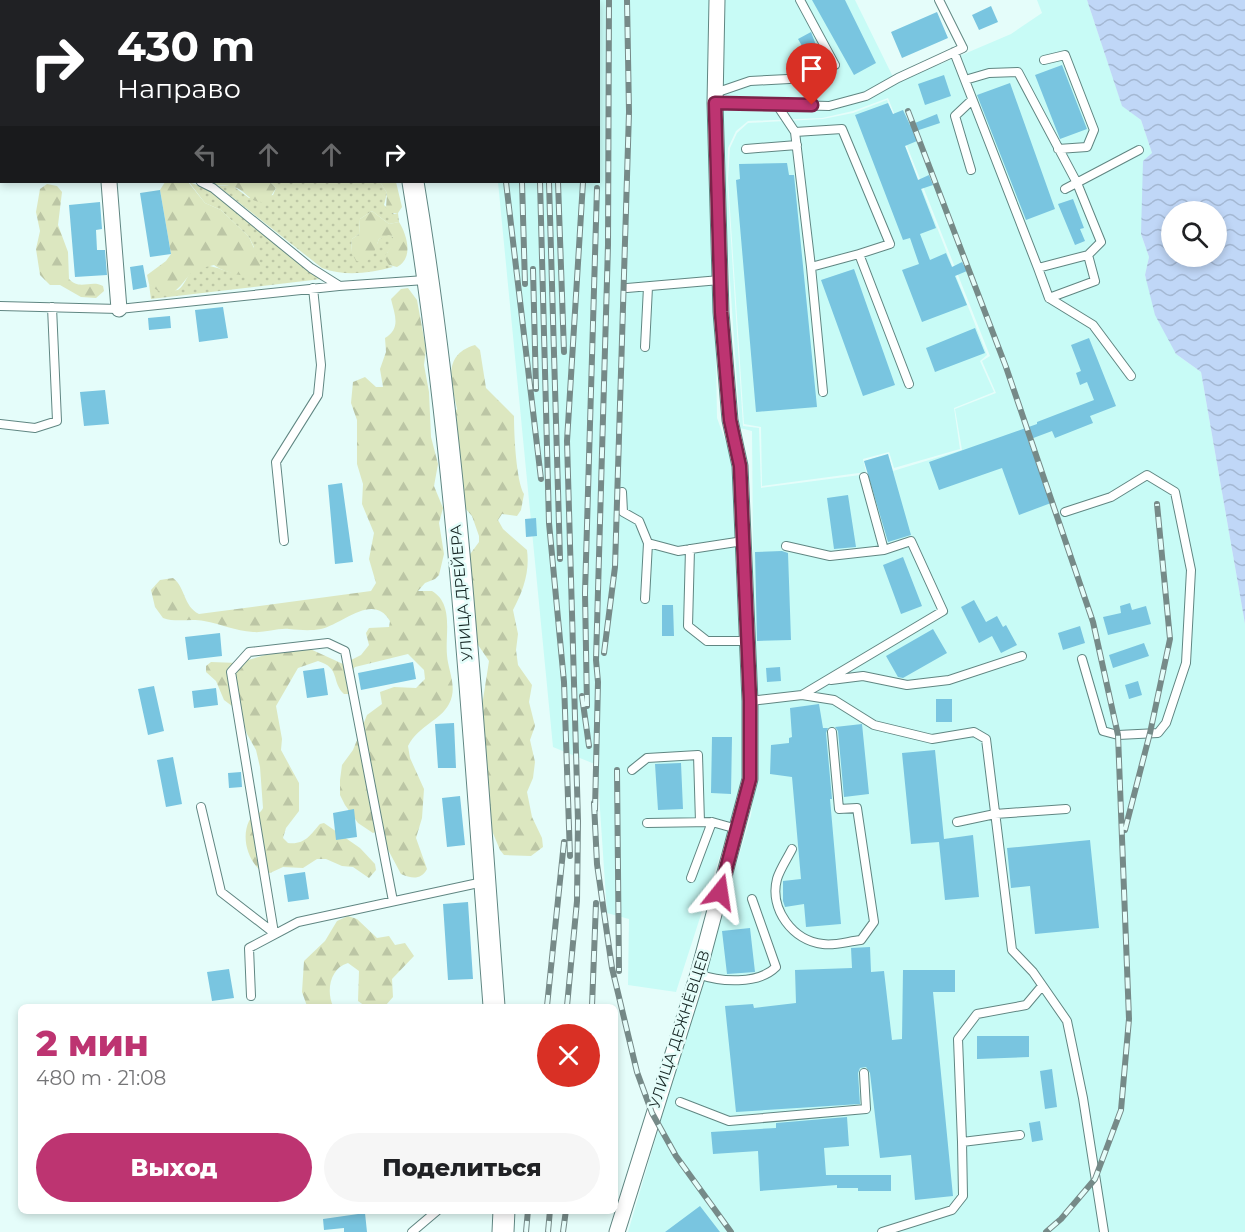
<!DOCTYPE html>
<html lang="ru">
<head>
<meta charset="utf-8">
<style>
  body { margin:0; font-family:Montserrat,sans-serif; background:#f6f6f6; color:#202124; height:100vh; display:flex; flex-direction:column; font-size:22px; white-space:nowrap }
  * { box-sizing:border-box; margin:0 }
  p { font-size:20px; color:#757577 }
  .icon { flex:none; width:33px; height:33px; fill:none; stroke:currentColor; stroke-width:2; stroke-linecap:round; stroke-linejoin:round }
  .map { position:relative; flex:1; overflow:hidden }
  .panel { position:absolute; left:18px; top:1004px; width:600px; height:210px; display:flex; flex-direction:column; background:#fff; border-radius:9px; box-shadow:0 3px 9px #0003 }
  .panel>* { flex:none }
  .hud { position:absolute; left:0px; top:0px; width:600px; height:183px; box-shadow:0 3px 9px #0003; background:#202124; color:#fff; overflow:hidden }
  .fabs { position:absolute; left:1161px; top:201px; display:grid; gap:12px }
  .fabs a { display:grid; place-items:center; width:66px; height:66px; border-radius:50%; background:#fff; box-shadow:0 3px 9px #0003; font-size:30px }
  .pin { position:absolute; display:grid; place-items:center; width:51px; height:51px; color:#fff; margin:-62px -26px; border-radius:50% 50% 50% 0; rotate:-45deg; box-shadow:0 0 6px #0007 }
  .pin .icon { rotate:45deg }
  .me { position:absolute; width:66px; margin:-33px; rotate:15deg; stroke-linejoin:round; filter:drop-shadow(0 0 4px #0008) }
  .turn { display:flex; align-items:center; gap:21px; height:126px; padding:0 18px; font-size:27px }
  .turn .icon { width:78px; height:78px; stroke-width:2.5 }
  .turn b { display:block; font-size:42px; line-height:51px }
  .lanes { display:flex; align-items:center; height:57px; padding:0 18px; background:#0003; justify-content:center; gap:30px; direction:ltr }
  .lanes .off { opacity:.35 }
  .round { display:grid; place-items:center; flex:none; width:63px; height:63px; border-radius:32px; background:#f6f6f6 }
  .head { display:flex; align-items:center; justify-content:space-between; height:102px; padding:0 18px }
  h1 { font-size:36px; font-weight:800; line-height:45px; color:#bd3471 }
  .cta { display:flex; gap:12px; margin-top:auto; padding:12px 18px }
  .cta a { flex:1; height:69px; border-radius:36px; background:#bd3471; color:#fff; font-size:24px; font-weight:800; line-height:69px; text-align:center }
  .cta a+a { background:#f6f6f6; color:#202124 }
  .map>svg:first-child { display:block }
</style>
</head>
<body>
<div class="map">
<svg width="1245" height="1232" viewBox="0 0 1245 1232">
  <defs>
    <pattern id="grass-dots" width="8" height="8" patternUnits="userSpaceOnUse" patternTransform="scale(1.5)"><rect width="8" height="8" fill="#dce7c0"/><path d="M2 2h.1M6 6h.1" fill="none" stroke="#bcc6a5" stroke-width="1.8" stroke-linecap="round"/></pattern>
    <pattern id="forest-firs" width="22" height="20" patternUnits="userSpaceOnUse" patternTransform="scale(1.5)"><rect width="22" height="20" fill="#dce7c0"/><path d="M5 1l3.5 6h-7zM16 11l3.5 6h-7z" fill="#bcc6a5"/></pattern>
    <pattern id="water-waves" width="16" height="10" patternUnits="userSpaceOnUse" patternTransform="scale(1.5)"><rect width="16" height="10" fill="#c0d7f7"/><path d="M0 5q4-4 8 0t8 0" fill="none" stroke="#a4b8d3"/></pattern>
  </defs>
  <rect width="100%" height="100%" fill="#e5fdfa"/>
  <!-- built -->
  <path fill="#c8fbf6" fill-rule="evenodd" d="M479,0h231l7,418 18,49 10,311 -69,214 -48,-7 1,-66 -22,-6 -10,-148 -44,-18 -55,-565h100v-180z
    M721,0h134l41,83 115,-49 31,-21 -5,-13h50l35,105 19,15 11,33 -11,81 8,23 -4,19 31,78 25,18 44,252v608h-617l123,-417 4,-31 -3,-353 -12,-3 -19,-281zM888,98l102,258 -8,5 14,32 -41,16 7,41 -69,21 -5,-17 -24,7 4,13 -107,14 -2,-60 -16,-2 -16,-247 1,-31 8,-17 12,-10 74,-3 31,-7z
    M887,100l100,255 -7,6 14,31 -40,16 6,41 -66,19 -5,-16 -26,7 3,13 -104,14 -1,-59 -17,-3 -16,-245 2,-31 7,-15 11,-10 75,-4 30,-6z"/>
  <!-- grass -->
  <path fill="url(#grass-dots)" d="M189,182l23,9 109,88 -170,20 -2,-15 13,8 16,-2c7,-5 8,-13 14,-19 15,-13 30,2 46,2l16,-26 -5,-10 -28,-27 -16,-7z
    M270,182h110l7,11 -3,12 10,9 4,-1 1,9 -10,2 -17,-13 -12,8 -1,15 -7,5 -1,13 26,-8 2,-5 10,-5 4,3v9l-6,7 2,12 4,2c-24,6 -47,10 -71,1l-104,-82h15l16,12 24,-3 3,-7z"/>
  <!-- forest -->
  <path fill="url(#forest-firs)" d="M165,182h23l17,21 16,7 28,27 12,27 -4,10c-10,5 -34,-2 -43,-9l-20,5c-15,15 -21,36 -45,14l-2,-9 19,-14 5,-7 -11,-64z
    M210,182h60l6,6 -8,13c-18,5 -20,-10 -34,-14 -9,-3 -15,1 -24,-5z
    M380,182h16l6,25 -4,6h-7l-5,-5 1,-15z
    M47,184l10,2 5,6 -4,33 10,27 1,27c11,12 22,0 34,7l1,5 -8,7 -15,-1 -21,-12h-10l-10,-10 -4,-26 4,-18 -4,-19 4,-23z
    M372,211l17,13 10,-2c8,13 15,36 -2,45l-8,-2 -5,-8 8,-11 1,-9 -4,-2 -10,4 -6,16 -7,7 -10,-1 -5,-9 1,-13 7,-5 1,-15z
    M408,288l9,12 9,49 -2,16 5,27 2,45 7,27 -4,22 9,22 -4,15 5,31 -5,21 -4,4 -10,4 -7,8h14c22,13 13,43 15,64 1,16 11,32 2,49 -9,17 -30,21 -41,42l2,12 14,31 -2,29 -6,20 11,31c-6,11 -15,10 -26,5l-23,-43 -5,2 -15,-10 -13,-18 -5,-10v-15l2,-15 11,-15 14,-35 15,-11 -2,-12 14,-5 22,1 9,-9 -1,-9 -16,-16 -53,13c-7,7 -3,18 -7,27h-4c-13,-12 -3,-26 -26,-33l-20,7 -22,38 6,33 -1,11 18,33v28l-13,17 -3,10 5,5c17,2 22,-8 32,-19l4,-1 36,25 15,16 1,6 -7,8 -16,-11 -11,-1 -16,-7h-9l-14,9 -20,-1 -13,6 -9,-2c-13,-11 -20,-33 -12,-50 3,-6 11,-6 14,-13l-3,-41 -4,-17 -9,-16 -7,-22 -16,-12 -8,-19 -10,-9v-6l5,-4 27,1 27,-8 43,-7 35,16 18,-9 8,-10 -3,-12 3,-5 20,-1 1,-6c-17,-29 -47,3 -69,8 -11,2 -21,1 -32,0 -12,-1 -24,4 -36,3 -18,-1 -32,-8 -49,-11 -14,-3 -27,2 -41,-3l-8,-11 -4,-17 9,-10 13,-2c13,10 10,28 26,36l172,-23 5,-8 -7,-24 5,-26 -12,-29 1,-20 -6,-20v-44l-6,-17 2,-21 12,-5 11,10h7l-3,-18 6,-17 -1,-14c16,-10 10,-22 6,-39l10,-10z
    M475,345l5,5 6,38 28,28c0,17 2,65 10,78l-3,16 -4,6 -15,-2 -4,6 5,9 24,21c3,22 -4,41 -14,60l5,24 -2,16 2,15 14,20 -3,17 6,24 -5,14 5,22 -2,16 -6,14 5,25 10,21 1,9 -12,9 -27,-1 -4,-5 -10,-24 -10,-107 9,-58 -19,-28 -2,-76 11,-15v-6l-7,-20 -8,-9 -5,-31 1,-25 -6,-37 3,-5c-5,-25 -16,-54 18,-64z
    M348,916l9,3 20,19 12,-2 6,9 10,-2 9,13 -22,23 1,18 -7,8 -21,1 -7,-5 1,-30 -11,-8c-18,5 -22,28 -15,43h-26l-5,-14 2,-31 21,-20 12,-20z"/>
  <!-- water -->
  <path fill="url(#water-waves)" fill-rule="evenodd" d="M1087,0h158v624l-44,-252 -25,-18 -21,-39 -10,-40 4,-18 -8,-23 2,-73 9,-8 -11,-33 -19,-14zM1172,212h44v44h-44z"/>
  <!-- building -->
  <path fill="#79c5e0" d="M812,0h33l31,63 -22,12z
    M991,6l7,16 -19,8 -7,-15z
    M937,12l11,26 -46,20 -11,-26z
    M811,32l5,13 -11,6 -7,-12z
    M1062,65l25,64 -27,10 -25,-64z
    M944,75l7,21 -26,9 -7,-21z
    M1010,83l45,126 -29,11 -49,-125z
    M888,103l5,11 10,-4 7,15 27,-11 3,9 -27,9 4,9 -12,5 13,34 11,-5 4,10 -12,4 15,39 -16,6 10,26 16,-7 6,14 10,-5 5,9 -12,5 12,29 -45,17 -20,-52 17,-6 -9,-26 -7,2 -48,-125z
    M787,163l2,12h5l23,232 -61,5 -20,-232 4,-1 -1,-15z
    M160,190l11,64 -21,3 -10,-64z
    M1073,199l11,29 -4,1 5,12 -10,4 -17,-41z
    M100,202l2,27 -6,1 1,20h8l2,25 -32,2 -6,-72z
    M143,265l4,22 -14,3 -3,-23z
    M854,269l41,116 -32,11 -42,-116z
    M223,307l5,31 -29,4 -4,-32z
    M170,316l1,12 -22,2 -1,-12z
    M975,328l10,25 -50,19 -9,-24z
    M1089,338l27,68 -26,10 3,7 -38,15 -3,-7 -24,9 23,63 -32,12 -17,-47 -63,22 -10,-28 108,-38v-2l57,-22 -7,-18 -7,3 -4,-12 5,-2 -10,-26z
    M105,390l4,34 -25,2 -4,-34z
    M888,454l23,81 -23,7 -24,-81z
    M342,483l11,79 -18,2 -7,-79z
    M848,495l8,52 -22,2 -7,-51z
    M536,518l1,18 -11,1 -1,-18z
    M782,551l6,2 3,87 -34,1 -2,-89z
    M903,557l19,49 -21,8 -18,-49z
    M974,600l12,22 11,-6 6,11 3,-2 11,20 -16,8 -9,-17 -13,7 -18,-36z
    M1130,603l2,7 14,-4 5,18 -43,11 -5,-18 18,-4 -1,-7z
    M662,605h11l1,31h-12z
    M1080,626l5,17 -22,7 -5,-17z
    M933,629l14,24 -44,25 -5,-1 -12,-21z
    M220,633l2,23 -34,4 -3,-23z
    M1144,643l5,13 -36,12 -4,-13z
    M413,662l3,17 -55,11 -3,-17z
    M780,667l1,14 -14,1 -1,-14z
    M324,668l4,27 -21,3 -4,-27z
    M1138,681l4,14 -13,4 -4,-14z
    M154,686l10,45 -16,4 -10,-46z
    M216,688l2,17 -24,3 -2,-17z
    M936,699h16v23h-16z
    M819,704l4,24h5l-2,5 6,66h-2l11,125 -35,3 -2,-23 -19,3 -2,-6v-20l18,-2 -9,-102 -22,-3 1,-29 18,-2v-5l3,-1 -2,-29z
    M454,723l2,45h-18l-3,-44z
    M862,724l7,70 -25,3 -6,-66 -3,-4z
    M712,737h20l-1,57 -20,-1z
    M935,750l9,89 29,-4 6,62 -34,3 -6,-58 -28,2 -9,-91z
    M173,757l9,47 -16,3 -9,-47z
    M681,763l2,46 -25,1 -3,-46z
    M241,772l1,15 -13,1 -1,-15z
    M460,796l5,49 -18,2 -5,-49z
    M354,809l3,28 -21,3 -3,-27z
    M1090,840l9,88 -64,6 -5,-48 -19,2 -4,-40z
    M305,872l4,27 -21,3 -4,-27z
    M468,902l5,77 -25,1 -5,-76z
    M750,928l5,44 -28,2 -5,-43z
    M870,947l1,25 13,-1 8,69 10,-1 1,-69h52v22h-22l20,204 -38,4 -4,-45 -31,3 -10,-85 -4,-6 -6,1 -2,5 2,31 -124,8 -11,-106 28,-2 1,4 42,-5 -1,-33 57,-2 -1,-20z
    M229,969l5,29 -22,3 -5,-29z
    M977,1036h52v21l-52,2z
    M1052,1069l5,38 -12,2 -5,-38z
    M847,1117l2,29 -25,2 2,27h65v16h-33v-3h-21v-3l-77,6 -2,-40 -45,3 -2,-22 65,-4v-5z
    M1040,1121l3,19 -11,2 -3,-19z
    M700,1206l20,26h-55z
    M365,1213l2,19h-23v-4l-20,2 -1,-11z"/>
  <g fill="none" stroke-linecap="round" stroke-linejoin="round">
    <!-- lane casing -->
    <g stroke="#608682" stroke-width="10">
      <path id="lane" d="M188,0v2
        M255,0v2
        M954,52l84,216 11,30 46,-17 -7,-26 -50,13
        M1044,60l21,-5 29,75 -7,17 -29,2
        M965,80l24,-7 29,-1 59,111 24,59 -13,13
        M715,93l35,-12 58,-3 27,-13 -35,-65
        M715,103l114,3 37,-10 32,-18 65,-30 -24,-48
        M777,105l18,27 16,135 48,-13
        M795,132l47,-3 48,115 -31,10 50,130
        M746,149l51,-4
        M971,170l-16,-54 17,-16
        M201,182l12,6 98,80 27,17
        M1065,189l74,-39
        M811,267l12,125
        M627,288l93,-8
        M1049,298l44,27 38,51
        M0,306l119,3 220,-23 86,-6
        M645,347l3,-60
        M0,424l35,4 22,-7 -5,-114
        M622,492l1,20 16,9 9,22 -3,56
        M1065,512l46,-15 36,-22 28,17 16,78 -5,93 -20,60 -8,10 -40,2 -15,-4 -21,-72
        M284,541l-8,-79 42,-67 3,-30 -8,-77
        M648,543l30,8 65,-10
        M786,546l44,10 54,-6
        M690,549l-2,77 19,15h41
        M831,680l32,-4 44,9 42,-5 73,-24
        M802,695l32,5 40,25 58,14 42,-7 12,7 26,211 21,22 34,49 16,77 21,134
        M750,701l52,-6 141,-84 -32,-70 -27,9 -20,-73
        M632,770l15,-12 51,-3 2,67
        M201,807l20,85 53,41
        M957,822l38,-8 71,-5
        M647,823l65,-1 25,7
        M792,849c-5,10 -12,20 -15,30 -8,30 16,62 46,65 12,2 26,-3 38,-4l13,-18 -17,-114 -18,1 -7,-77
        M691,878l21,-56
        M274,933l-43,-261 18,-20 79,-9 17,8 48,250
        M698,974c22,8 60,11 78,-7l-24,-68
        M251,996l-2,-48 49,-26 185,-40
        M680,1102l49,19 137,-12 -2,-36
        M1020,1135l-58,7 -4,-103 19,-25 49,-9 16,-19
        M412,1232l26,-22
        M882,1232l70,-22 11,-14 -1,-54"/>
    </g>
    <!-- street casing -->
    <g stroke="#608682" stroke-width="17">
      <path id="street" d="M0,46l2,1
        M109,182l10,127
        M617,1232l81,-258 52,-195v-78l-10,-235 -10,-46 -9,-108 -6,-209 2,-103"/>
    </g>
    <!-- secondary casing -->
    <g stroke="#608682" stroke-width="23">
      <path id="secondary" d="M383,0v2
        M413,182c45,272 60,549 81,824
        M503,1232l1,-22"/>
    </g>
    <!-- lane -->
    <use href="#lane" stroke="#fff" stroke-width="8"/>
    <!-- street -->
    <use href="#street" stroke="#fff" stroke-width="15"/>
    <!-- secondary -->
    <use href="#secondary" stroke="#fff" stroke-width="21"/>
    <!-- rail casing -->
    <g stroke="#768a88" stroke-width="6">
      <path id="rail" d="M487,0v2
        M509,0v2
        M534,0v2
        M553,0v2
        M571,0v2
        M589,0v2
        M908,111l98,256 87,255 25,113 11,284 -8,91 -26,69 -34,40 -15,13
        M506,182l35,297
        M522,182l3,102
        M540,182l9,341 15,159 6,174
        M549,182l11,377
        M558,182l6,170
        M533,269l3,120
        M604,653l11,-86 14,-455 -2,-112
        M582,696l7,50
        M587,706l-2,-113 12,-405
        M617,770l2,201
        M594,803l3,61 15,104 25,104 15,41 24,43 55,76
        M595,810l3,-128 -2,-22 12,-415 1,-245
        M1125,830l25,-97 20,-94 -13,-135
        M547,1006l17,-164
        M567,1006l10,-105 1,-80 -11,-380 16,-259
        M592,1006l4,-103
        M526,1232l2,-22
        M548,1232l2,-22
        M563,1232l3,-22"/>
    </g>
    <!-- rail -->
    <use href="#rail" stroke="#e5fdfa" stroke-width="4" stroke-dasharray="11" stroke-linecap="butt"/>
  </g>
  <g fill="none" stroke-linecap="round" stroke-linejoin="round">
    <!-- route casing -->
    <g stroke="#7b2249" stroke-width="15">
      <path id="route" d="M720,892l30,-113v-78l-10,-235 -10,-46 -9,-108 -6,-209 97,2"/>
    </g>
    <!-- route -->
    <use href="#route" stroke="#bd3471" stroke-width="10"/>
  </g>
  <g text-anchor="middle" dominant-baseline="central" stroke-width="5" stroke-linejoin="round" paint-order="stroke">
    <!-- street labels -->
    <g font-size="15" fill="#142422" stroke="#e5fdfa">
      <text transform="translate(461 593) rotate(-95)">УЛИЦА ДРЕЙЕРА</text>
      <text transform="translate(679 1029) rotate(-72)">УЛИЦА ДЕЖНЁВЦЕВ</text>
    </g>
  </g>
</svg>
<div class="fabs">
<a><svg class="icon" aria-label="search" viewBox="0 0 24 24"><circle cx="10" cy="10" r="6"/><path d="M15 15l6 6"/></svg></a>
</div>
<div class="pin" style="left:812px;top:105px;background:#d93025"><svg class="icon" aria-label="arrive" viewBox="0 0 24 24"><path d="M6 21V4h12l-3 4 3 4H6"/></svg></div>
<svg class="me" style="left:720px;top:892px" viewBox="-20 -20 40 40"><path d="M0-17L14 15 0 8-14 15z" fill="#bd3471" stroke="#fff" stroke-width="4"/></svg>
<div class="hud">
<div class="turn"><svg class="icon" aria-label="right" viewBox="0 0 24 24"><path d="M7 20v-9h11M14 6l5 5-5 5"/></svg><div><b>430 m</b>Направо</div></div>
<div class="lanes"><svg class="icon off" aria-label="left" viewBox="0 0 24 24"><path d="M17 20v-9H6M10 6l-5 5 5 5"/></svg><svg class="icon off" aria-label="ahead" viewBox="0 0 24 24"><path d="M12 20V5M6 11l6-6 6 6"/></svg><svg class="icon off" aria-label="ahead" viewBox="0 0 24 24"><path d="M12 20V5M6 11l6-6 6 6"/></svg><svg class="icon" aria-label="right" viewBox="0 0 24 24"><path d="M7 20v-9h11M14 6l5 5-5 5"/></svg></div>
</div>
<section class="panel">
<div class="head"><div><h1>2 мин</h1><p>480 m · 21:08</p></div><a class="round" style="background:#d93025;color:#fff"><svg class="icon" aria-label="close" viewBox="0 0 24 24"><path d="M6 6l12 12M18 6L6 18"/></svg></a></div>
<div class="cta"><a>Выход</a><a>Поделиться</a></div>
</section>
</div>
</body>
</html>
